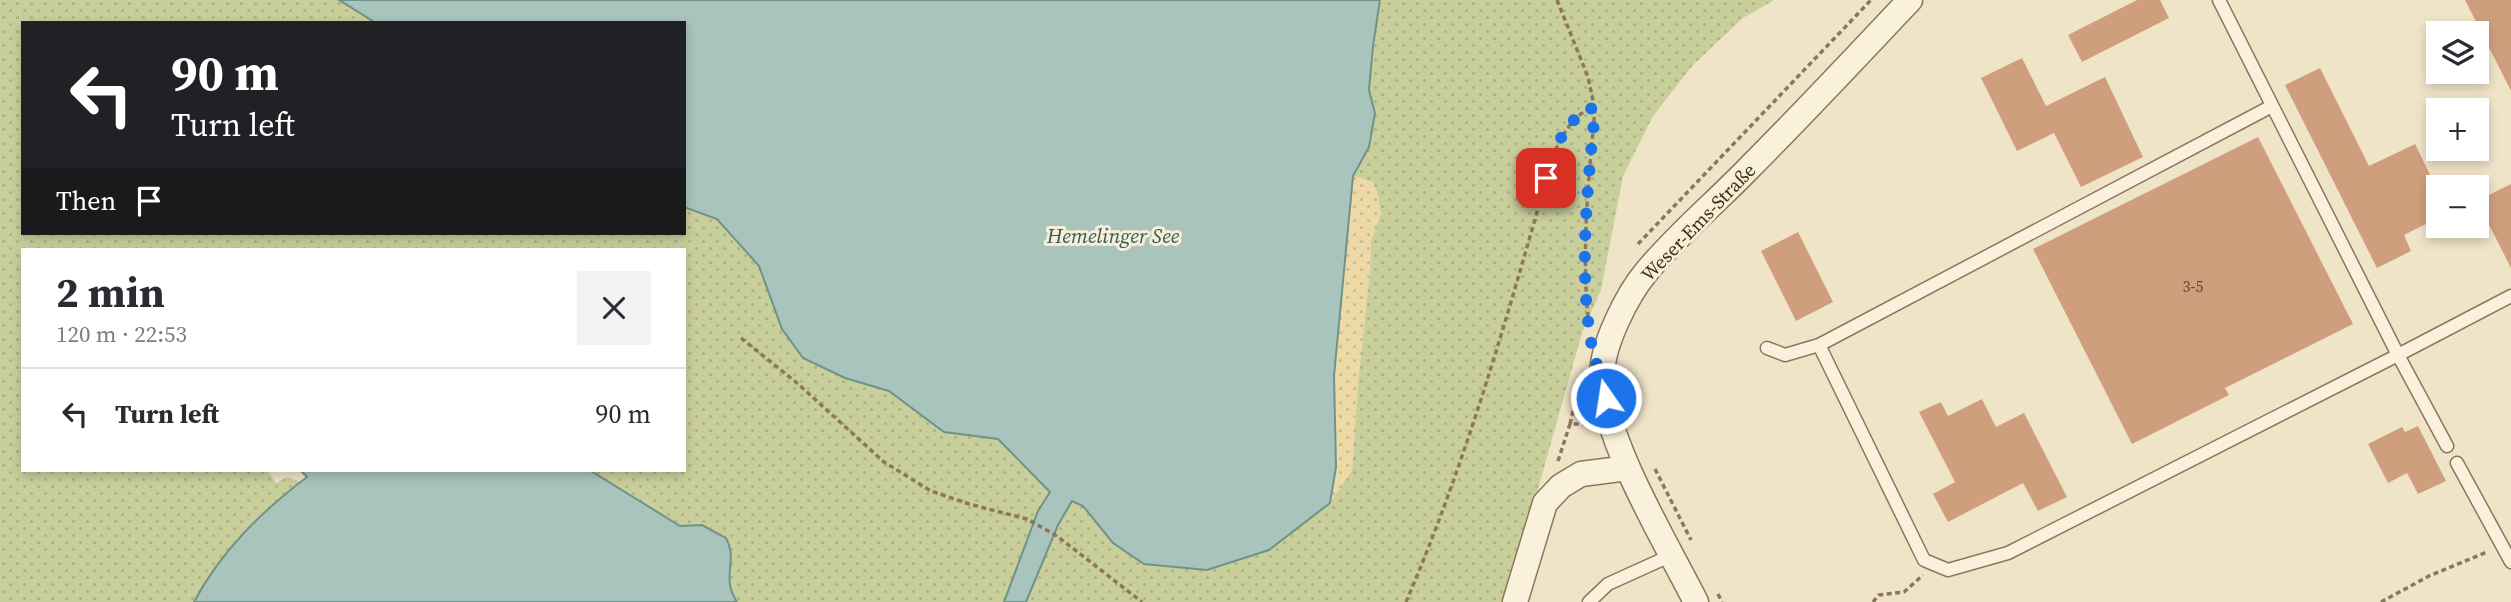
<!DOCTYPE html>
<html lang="en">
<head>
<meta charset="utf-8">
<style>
  body { margin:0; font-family:"Source Serif 4",serif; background:#f2f2f3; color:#2b2b33; height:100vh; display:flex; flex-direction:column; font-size:26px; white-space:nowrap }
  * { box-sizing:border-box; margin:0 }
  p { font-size:23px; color:#7c7c81 }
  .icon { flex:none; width:38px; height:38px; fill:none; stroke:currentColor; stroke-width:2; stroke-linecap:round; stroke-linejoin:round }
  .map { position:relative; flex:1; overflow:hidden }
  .panel { position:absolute; left:21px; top:248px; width:665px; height:224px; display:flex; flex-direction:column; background:#fff; border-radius:0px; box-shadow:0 4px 10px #0003 }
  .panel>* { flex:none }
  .guide { position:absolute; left:21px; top:21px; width:665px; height:214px; border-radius:0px; box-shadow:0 4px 10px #0003; background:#202124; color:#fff; overflow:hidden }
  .controls { position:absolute; left:2426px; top:21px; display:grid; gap:14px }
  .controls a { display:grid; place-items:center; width:63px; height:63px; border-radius:0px; background:#fff; box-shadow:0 4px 10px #0003; font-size:35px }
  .pin { position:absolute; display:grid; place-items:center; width:60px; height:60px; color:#fff; margin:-30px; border-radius:14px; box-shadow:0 4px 10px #0006 }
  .me { position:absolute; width:77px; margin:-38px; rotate:347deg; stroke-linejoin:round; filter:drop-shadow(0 0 5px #0008) }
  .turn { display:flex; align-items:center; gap:24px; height:147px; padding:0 35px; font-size:32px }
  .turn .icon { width:91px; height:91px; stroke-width:2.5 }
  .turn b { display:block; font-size:49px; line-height:60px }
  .then { display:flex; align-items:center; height:66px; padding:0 35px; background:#0003; gap:14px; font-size:26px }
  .round { display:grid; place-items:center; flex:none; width:74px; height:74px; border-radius:0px; background:#f2f2f3 }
  .head { display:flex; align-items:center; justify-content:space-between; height:119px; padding:0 35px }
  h1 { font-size:42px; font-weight:700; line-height:52px }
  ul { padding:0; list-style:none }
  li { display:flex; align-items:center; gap:21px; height:91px; padding:0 35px; border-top:2px solid #e1e1e2 }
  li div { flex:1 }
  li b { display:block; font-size:26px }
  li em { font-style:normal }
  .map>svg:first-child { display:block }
</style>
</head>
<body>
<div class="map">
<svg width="2511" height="602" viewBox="0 0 2511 602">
  <defs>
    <pattern id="grass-dots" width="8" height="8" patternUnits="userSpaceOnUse" patternTransform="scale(1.75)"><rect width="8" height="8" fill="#c9cf9b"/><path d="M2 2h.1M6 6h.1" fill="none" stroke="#aeb285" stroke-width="1.8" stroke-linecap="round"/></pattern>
    <pattern id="sand-dots" width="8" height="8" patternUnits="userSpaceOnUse" patternTransform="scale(1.75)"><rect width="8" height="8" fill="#ecd9a5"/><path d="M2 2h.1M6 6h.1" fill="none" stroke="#cbbb8e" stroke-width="1.8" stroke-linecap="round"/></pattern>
  </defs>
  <rect width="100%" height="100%" fill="#f0e4c8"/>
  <!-- grass -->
  <path fill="url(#grass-dots)" d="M0,0h339l37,23h-353v210h661v-26l33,11 42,48 23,63 63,49 44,12 55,42 54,7 52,53 -12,19 -34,91h-267c-17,-26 2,-40 -11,-64l-19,-11 -27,-1 -89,-55h93v-221h-661v221h245l8,12 11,-6 14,5c-44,34 -81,71 -107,120h-194z
    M1380,0h394l-31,18 -50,47 -40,51 -30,60 -22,114 -19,43 -76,269h-480l32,-77 14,-24 11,5 30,37 156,7 28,-23 55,-56 6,-89 12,-112 1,-30 10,-27 -8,-31 -20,-6 16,-29 6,-34 -6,-23 4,-44z"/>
  <!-- sand -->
  <path fill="url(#sand-dots)" d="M1353,176l20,6 5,13 3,18 -10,28 -1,29 -12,112 -6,89 -22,32 6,-36 -2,-91z"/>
  <!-- water -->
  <path fill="#a9c4bc" stroke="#6f938a" stroke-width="2" d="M339,0h1041l-7,46 -4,44 6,23 -6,34 -16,29 -19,200 2,91 -6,36 -61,47 -62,20 -63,-6 -31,-21 -30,-37 -11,-5 -14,24 -32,77h-22l34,-91 12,-19 -52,-53 -54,-7 -55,-41 -44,-13 -42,-20 -21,-29 -23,-63 -42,-47 -33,-12v-184h-308z
    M301,471h290l89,55 22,-1 24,13c13,24 -6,38 11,64h-543c27,-51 67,-90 113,-125z"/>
  <!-- building -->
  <path fill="#cf9f7d" d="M2137,0h23l9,18 -87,44 -14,-27z
    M2465,0h46v91z
    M2022,58l24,48 59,-29 38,80 -62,30 -27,-54 -37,18 -36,-73z
    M2320,68l49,98 46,-22 23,47v27l-34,17 7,16 -34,17 -92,-183z
    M2258,137l95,187 -128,64 4,7 -97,49 -99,-195z
    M2511,184v84l-34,-67z
    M1798,232l35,70 -37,19 -35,-70z
    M1982,399l14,28 28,-14 43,84 -29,14 -15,-28 -75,39 -15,-28 22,-12 -36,-70 22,-10 7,14z
    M2418,426l28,55 -28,13 -11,-21 -19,10 -20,-39 34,-17 3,5z"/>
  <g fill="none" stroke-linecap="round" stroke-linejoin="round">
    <!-- lane casing -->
    <g stroke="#8d765c" stroke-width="15">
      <path id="lane" d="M2219,0l179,355 113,-59
        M1819,345l105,215 24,10 60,-17 390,-198 49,91
        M1767,348l18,7 34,-10 453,-239
        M2457,463l54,99
        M1589,602l19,-18 64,-29"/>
    </g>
    <!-- street casing -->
    <g stroke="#8d765c" stroke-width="27">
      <path id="street" d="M1515,602l30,-99 16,-17 20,-12 47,-6
        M1696,602c-29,-58 -92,-161 -94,-224 -1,-32 25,-83 45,-107 30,-36 68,-68 101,-102 55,-55 108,-112 162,-169"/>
    </g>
    <!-- path -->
    <path stroke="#8d765c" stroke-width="3.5" stroke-dasharray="5 3.5" stroke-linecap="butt" d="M1557,0l31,77 7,33
      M1638,244l233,-244
      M741,338l56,45 87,79 47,29 38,13 58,15 30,17 85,66
      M1570,424l9,-38
      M1558,461l12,-37h20
      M1655,469l36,71
      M1718,594l4,8
      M1406,602c62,-144 104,-295 147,-446 9,-20 17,-37 37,-48l5,2c-7,73 -14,145 -6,217
      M1873,602l6,-7 25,-3 19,-17
      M2381,602l48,-26 58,-24"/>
    <!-- lane -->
    <use href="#lane" stroke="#faf1dc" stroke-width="12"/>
    <!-- street -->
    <use href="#street" stroke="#faf1dc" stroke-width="24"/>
  </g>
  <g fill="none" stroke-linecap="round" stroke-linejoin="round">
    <!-- route -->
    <path stroke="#1a73e8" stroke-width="12" stroke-dasharray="0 21.6" d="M1546,178c8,-28 17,-55 44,-70l5,2c-7,75 -16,151 -5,226 3,21 12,41 16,62"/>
  </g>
  <g text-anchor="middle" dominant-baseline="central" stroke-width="6" stroke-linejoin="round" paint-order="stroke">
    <!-- number labels -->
    <g font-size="16" fill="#624a37">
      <text x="2193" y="286">3-5</text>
    </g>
    <!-- street labels -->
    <g font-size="19" fill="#3d2e20" stroke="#f7eed8">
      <text transform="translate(1698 222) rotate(-46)">Weser-Ems-Straße</text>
    </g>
    <!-- water labels -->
    <g font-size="21" font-style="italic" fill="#2f5d5a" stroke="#f7eed8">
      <text x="1113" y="235">Hemelinger See</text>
    </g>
  </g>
</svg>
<div class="controls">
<a><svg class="icon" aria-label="layers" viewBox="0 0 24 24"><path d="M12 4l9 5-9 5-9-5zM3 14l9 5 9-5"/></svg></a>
<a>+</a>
<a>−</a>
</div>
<div class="pin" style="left:1546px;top:178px;background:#d93025"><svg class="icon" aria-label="arrive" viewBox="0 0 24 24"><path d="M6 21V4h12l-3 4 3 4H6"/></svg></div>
<svg class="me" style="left:1606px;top:398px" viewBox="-20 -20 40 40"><circle r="17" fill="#1a73e8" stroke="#fff" stroke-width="3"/><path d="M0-11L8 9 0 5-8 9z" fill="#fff"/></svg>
<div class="guide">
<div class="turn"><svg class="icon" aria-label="left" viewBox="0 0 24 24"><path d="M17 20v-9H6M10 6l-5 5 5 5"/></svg><div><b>90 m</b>Turn left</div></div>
<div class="then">Then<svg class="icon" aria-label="arrive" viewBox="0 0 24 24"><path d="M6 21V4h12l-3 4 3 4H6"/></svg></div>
</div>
<section class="panel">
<div class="head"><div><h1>2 min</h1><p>120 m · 22:53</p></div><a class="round"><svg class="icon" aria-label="close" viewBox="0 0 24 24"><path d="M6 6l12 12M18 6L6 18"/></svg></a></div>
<ul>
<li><svg class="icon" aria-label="left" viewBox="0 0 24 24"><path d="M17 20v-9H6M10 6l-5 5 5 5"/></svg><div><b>Turn left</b></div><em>90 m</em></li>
</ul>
</section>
</div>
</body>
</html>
